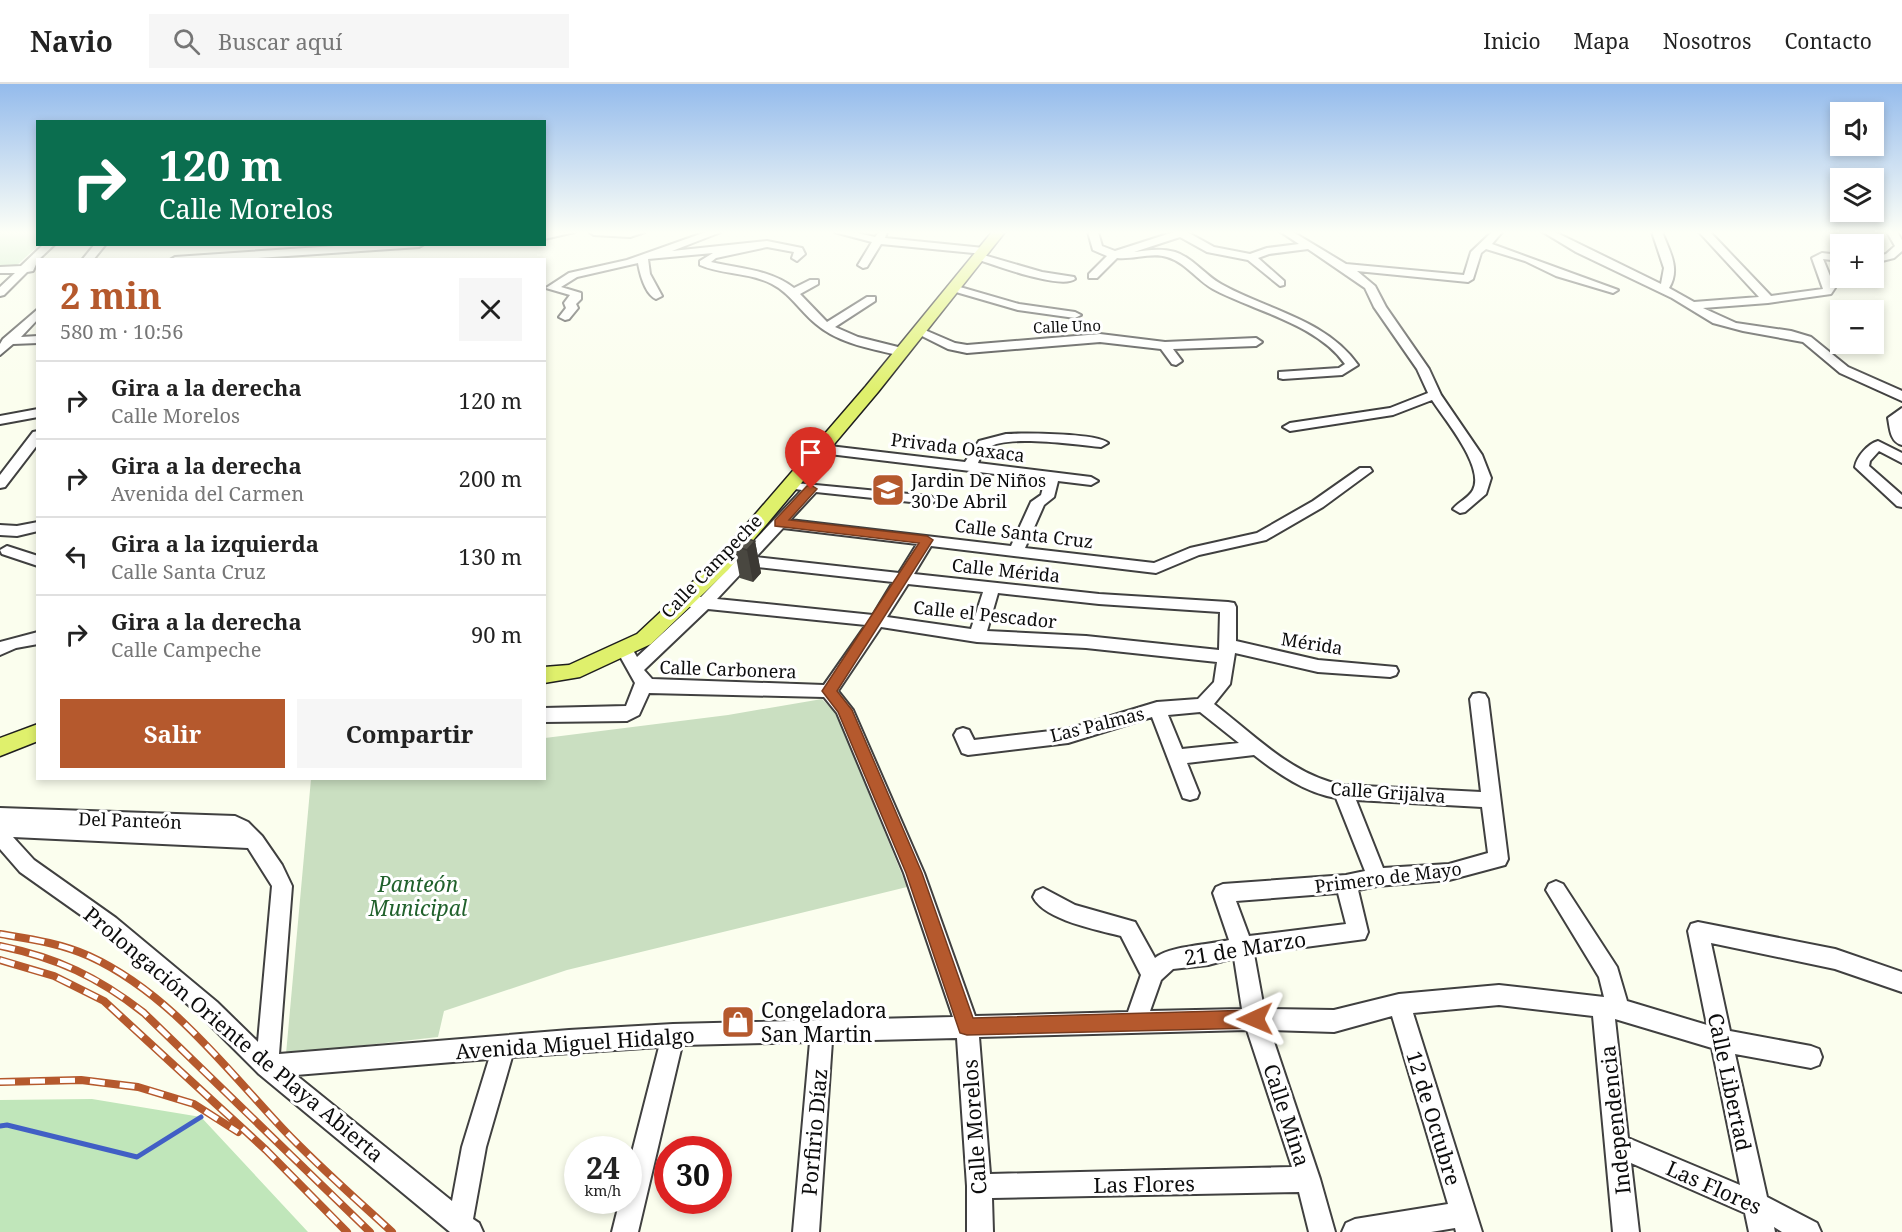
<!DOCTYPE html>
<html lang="es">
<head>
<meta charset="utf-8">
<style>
  body { margin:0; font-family:"Noto Serif",serif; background:#f6f6f6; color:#222; height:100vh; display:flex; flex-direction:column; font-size:22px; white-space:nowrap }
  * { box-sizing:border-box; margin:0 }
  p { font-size:20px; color:#767676 }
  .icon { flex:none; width:33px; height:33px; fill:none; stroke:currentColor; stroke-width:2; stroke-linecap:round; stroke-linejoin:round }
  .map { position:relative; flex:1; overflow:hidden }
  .drawer { position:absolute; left:36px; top:174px; width:510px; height:522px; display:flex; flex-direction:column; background:#fff; border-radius:0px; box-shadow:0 3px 9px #0003 }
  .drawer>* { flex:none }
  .banner { position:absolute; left:36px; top:36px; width:510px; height:126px; border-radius:0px; box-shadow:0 3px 9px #0003; background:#0b6e4f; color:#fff; overflow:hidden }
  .fabs { position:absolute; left:1830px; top:18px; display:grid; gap:12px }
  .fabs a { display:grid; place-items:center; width:54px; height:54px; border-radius:0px; background:#fff; box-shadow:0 3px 9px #0003; font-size:30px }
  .speed { position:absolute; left:564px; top:1052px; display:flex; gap:12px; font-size:30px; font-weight:700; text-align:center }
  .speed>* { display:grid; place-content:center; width:78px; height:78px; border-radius:50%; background:#fff; box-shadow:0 3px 9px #0003; line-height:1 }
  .speed small { font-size:15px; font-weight:400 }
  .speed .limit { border:9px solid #d22; background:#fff; color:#111 }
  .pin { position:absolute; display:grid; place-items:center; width:51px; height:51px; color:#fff; margin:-62px -26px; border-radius:50% 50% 50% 0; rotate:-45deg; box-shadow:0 0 6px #0007 }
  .pin .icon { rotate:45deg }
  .me { position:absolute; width:66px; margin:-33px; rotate:269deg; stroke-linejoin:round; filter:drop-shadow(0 0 4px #0008) }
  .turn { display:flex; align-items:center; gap:21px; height:126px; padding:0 24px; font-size:27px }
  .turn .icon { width:78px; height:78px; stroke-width:2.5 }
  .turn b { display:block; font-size:42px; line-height:51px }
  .round { display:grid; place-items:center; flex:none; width:63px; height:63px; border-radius:0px; background:#f6f6f6 }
  .head { display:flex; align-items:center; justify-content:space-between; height:102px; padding:0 24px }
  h1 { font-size:36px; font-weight:700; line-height:45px; color:#b5592d }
  .primary-button { display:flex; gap:12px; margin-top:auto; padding:12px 24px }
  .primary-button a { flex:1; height:69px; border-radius:0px; background:#b5592d; color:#fff; font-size:24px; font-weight:700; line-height:69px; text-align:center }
  .primary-button a+a { background:#f6f6f6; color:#222 }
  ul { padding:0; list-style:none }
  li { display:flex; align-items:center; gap:18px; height:78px; padding:0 24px; border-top:2px solid #e0e0e0 }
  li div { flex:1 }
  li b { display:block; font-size:22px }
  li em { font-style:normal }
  header { display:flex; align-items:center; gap:36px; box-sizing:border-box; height:84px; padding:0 30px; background:#fff; border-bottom:2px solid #e0e0e0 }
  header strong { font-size:28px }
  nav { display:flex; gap:33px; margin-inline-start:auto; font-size:21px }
  .search { width:420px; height:54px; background:#f6f6f6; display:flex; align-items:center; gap:15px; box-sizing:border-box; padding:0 21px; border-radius:0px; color:#767676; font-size:22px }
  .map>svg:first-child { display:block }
</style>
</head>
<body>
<header>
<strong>Navio</strong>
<div class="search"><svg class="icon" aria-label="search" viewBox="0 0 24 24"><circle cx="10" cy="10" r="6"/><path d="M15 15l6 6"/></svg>Buscar aquí</div>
<nav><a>Inicio</a><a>Mapa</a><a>Nosotros</a><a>Contacto</a></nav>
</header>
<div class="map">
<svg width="1902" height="1148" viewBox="0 0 1902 1148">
  <rect width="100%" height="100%" fill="#fbfeee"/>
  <!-- green -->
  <path fill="#c0e6ba" d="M0,148h37l2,13 -23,21 -16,1z
    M92,1015l109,18 107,115h-308v-132z"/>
  <!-- cemetery -->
  <path fill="#cadfc1" d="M822,615l14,14 71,174 -340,83 -123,41 -6,26 -152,17 25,-275 233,-1 1,-40 183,-23z"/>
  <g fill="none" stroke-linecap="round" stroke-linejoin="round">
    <!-- stream -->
    <path stroke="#415fc5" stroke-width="5" d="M0,1042l7,-1 130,32 64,-40"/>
    <!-- minor casing -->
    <g stroke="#404040" stroke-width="4">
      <path id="minor" d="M575,148l-31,7v-6z
        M589,148h56l-15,5 -36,-2z
        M706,148h15l-49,19 95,-10 35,7 3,6 -8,7 -5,-3 2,-6 -27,-5 -51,11 -5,4c29,7 58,7 83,26l16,-8h8v4l-18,10 27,28 40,-25h8v4l-40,26 23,10 48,12 2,3 -6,4c-29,-7 -63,-12 -86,-32 -16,-13 -26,-31 -44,-40 -23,-12 -49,-9 -72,-19v-4l13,-8 -65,6 2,15 12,22 -6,3c-11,-5 -16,-25 -18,-36l-61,14 -16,10 20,6v6l-5,5 2,4 -9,11 -4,1 -6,-3 7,-9 -2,-5 6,-8 -24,-7 23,-15 58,-13z
        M834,148h19l22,5 4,-5h8l-2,6 99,10 5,3 -5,3 -103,-10 -14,23 -4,1 -5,-3 14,-23z
        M1088,148h10l4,14 13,5 59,-19h13l27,15 36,7 17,-6 32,-4 -18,-12h12l53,32 118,11 7,-23 21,-20h10l-10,12 126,46 -5,3 -57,-17 -31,-15 -39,-12 -5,4 -8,26 -5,3 -111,-11 18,15 11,21 43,62 12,26 41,60 9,23 -5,16 -21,18 -5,1 -7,-4c5,-7 16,-11 20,-19 12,-23 -28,-70 -41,-90l-39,15 -103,16 -7,-4 7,-4 100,-15 38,-15 -11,-24 -43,-62 -9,-19 -57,-39 -39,5 -11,4 26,23v4l-4,1 -32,-26 -41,-8 -27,-15 -46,15c14,-2 27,-4 41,0 18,6 30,23 46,32 46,26 105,35 137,81l-16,10 -59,4 -4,-1v-6l60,-4 6,-4c-28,-40 -91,-53 -132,-75 -16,-9 -28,-27 -46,-32 -16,-5 -34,3 -50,1l-20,20h-8v-4l18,-18 -14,-6z
        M1543,148h12l106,52 3,-16 -12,-36h10c7,18 19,37 7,56l25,14 65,-5 -60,-65h11l61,64 52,-7 -11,-31 10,-5 18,2v6l-17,-2 12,29 -4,6 -63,9 -65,5 33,15 55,8 20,6 37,30 52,23 2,1v10l-62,-28 -37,-31 -60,-11 -30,-8 -41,-25 -96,-46z
        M1887,148h10l5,8v11l-8,7 -20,5v-6l12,-3 9,-8z
        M44,160h11l-17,16 -5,11 -6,1 -23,23 -4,1v-9l15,-14h-15v-6l21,-1z
        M95,160h11l-13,16h-11z
        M364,160h60l-5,3 -189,13h-60l5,-3z
        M980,170l62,18 32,5 1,2c-14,11 -80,-14 -99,-20v-4z
        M953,201l66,19 56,8 6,3 -6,3 -57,-8 -69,-20 -1,-2z
        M38,225v10l-17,18 17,-1v7l-25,1 -13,11v-11l3,-5z
        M920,244l35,15 12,2 133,-11 65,8 91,-4 6,4 -6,4 -83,3 9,12 -6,4 -4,-1 -11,-15 -61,-7 -133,11 -19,-4 -32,-16v-4z
        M1902,324v37c-12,-3 -12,-17 -14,-27z
        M38,325v8l-38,7v-8z
        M38,347v13l-33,43 -5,1v-13l33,-43z
        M1006,350c18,-1 91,-1 102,9l-7,4c-23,-2 -96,-13 -113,1 -5,3 -8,10 -10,15l113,14 7,4 -7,4 -33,-4 -4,16 -10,8 -19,43 129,15 36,-15 67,-15 56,-32 47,-33h10l2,3 -49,36 -57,33 -67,15 -43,18 -225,-27 -17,28 185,20 129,8 6,1 2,4v34l82,19 78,7 2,4 -2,4 -6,2 -72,-5 -83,-19 -5,31 -16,20c39,30 79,72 129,81l138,7 -11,-93 3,-5 6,-1 6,1 3,5 20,160 -3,6 -56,15 -72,6 -19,4 10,42 -3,7 -111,15 10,55 70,1 65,-16 100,-9 105,12 -5,-20 -53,-87 3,-6 7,-3 7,3 54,83 10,34 80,24 -19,-94 3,-7 7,-2 137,27 67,23v20l-67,-23 -124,-26 19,88 81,15 8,3 3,8 -3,8 -8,3 -76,-14 32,143 50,26 4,9h-39l-8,-5 1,5h-26l-4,-19 -114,-50 8,69h-26l-20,-216 -94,-11 -86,8 69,219h-26l-1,-4 -24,4h-89l4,-9 9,-4 93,-15 -56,-188 -58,16 -64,-2 50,149 15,53h-26l-10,-40 -307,6 1,34h-26v-46l-10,-148 -125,3 -13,191h-26l17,-190 -128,3 -44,187h-26l8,-32h8v-32l31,-121 -147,10 -26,90 -13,72 6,4 4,9h-33l-191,-158 -58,-58 -99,-86 -82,-58 -20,-23v-41l235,8 13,6 14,14 20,29 10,21 -13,168 290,-24 104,-6 280,-7 -49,-144 -67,-160 -13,-16 -175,-4 -10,22 -12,6 -83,1v-14l82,-2 9,-23 -19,-34 2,-4h12l7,12 54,-50 -13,-2 -2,-4 2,-4h23l26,-27h-11l-3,-4 3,-4 23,-5 63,-67 -7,-1 -2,-3 2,-3 135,13 7,4 -7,4 -114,-12 -26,28 221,26 20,-44 10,-7 4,-15 -224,-27 -7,-4 7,-4 144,17 14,-21zM783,444l134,16 -18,29 -143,-16zM748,482l145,16 -20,33 -156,-16zM908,500l75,8 -12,37 -84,-12zM998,509l101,11 121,8 -1,38 -133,-14 -99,-5zM708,525l158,16 -42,60 -172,-6 -8,-9zM881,543l96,15 109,6 131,14 -3,20 -16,17 -41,3 -89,27 -94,11 -5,-10 -6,-2 -6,2 -3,5 8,18 6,2 100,-12 84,-26 31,81 7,2 7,-2 2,-5 -12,-30 67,-8c24,19 52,38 82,43l29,73 -19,4 -123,9 -7,3 -3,6 16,47c-20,5 -60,6 -74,18l-20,-36 -60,-17 -32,-17 -7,3 -3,6c11,23 65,33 88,39l20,39 -13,37 -153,4 -51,-143 -71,-163 -15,-19zM1200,628l39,31 -57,6 -14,-34zM1356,716l126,7 6,46 -39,11 -66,4zM13,753l235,11 24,38 -14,156 -41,-40 -101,-84 -82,-58zM1338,809l8,31 -97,12 -13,-35zM1234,874l8,51 -92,2 11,-31 12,-11 35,-4zM1615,935l97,29 28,137 -112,-47zM1247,946l45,137 -302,7 -11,-137zM489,975l-27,88 -10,54 -156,-126z
        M1878,357l24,12v10l-23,-12 -9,10 -1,5 33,29v12l-5,-1 -42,-39c2,-11 13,-23 23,-26z
        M38,438v9l-21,5 -17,-1v-10l17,1z
        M7,462l31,10v10l-36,-12 -2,-4z
        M38,548v12l-22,4 -16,7v-13z"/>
    </g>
    <!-- major casing -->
    <g stroke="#1e1e1e" stroke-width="3">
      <path id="major" d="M992,148h13l-127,160 -150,178 -77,74 -71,33 -36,6v-16l25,-2 68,-31 77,-72 152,-176z
        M38,640v17l-38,15v-18z"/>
    </g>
    <!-- minor -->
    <use href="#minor" fill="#fff" fill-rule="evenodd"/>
    <!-- major -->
    <use href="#major" fill="#dff06c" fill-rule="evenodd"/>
    <!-- rail casing -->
    <g stroke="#b5592d" stroke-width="8">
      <path id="rail" d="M0,850c30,5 60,9 89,22 79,36 135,110 193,172 35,37 73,70 110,104
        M0,862c58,12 98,31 144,67l226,219
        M0,876l54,16 50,25 162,149 81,82
        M0,998l81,-2 57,7 56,17 44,28"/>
    </g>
    <!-- rail -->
    <use href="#rail" stroke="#fff" stroke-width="5" stroke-dasharray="15" stroke-linecap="butt"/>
  </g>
  <!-- wall -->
  <path fill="#494740" d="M755,457l6,32 -8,9 -13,-4 -6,-32z"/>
  <!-- shaded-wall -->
  <path fill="#3c3934" d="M755,457l6,32 -8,9 -6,-32z"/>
  <!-- building -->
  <path fill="#55524a" stroke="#3c3934" stroke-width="1.5" d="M742,453l13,4 -8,9 -13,-4z"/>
  <!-- sky -->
  <linearGradient id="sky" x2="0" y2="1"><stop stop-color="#94bbec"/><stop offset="0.48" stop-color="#fdfff7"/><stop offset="1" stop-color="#fdfff7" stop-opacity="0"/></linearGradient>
  <rect width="1902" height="309" fill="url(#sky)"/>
  <!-- route -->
  <path fill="#b5592d" stroke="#763a1d" stroke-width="1.5" d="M811,401l6,4 -28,31 138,16 6,4 -96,151 15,19 70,163 51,145 282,-8 6,3 3,6 -3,6 -6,3 -288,7 -7,-2 -54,-160 -68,-161 -16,-21 97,-148 -144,-17v-6l32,-34z"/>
  <!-- icons -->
  <defs>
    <g id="school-square" transform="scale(1.725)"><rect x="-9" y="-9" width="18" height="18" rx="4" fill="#b5592d" stroke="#fff"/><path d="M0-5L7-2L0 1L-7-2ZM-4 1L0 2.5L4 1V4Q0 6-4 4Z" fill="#fff"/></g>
    <g id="shop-square" transform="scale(1.725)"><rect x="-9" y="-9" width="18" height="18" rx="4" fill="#b5592d" stroke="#fff"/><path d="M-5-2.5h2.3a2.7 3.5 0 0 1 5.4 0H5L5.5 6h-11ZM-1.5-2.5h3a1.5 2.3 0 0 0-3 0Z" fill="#fff"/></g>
  </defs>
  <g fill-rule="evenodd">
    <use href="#school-square" x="888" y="406"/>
    <use href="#shop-square" x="738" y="938"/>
  </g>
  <g text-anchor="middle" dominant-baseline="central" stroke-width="6" stroke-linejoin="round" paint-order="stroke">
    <!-- far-street labels -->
    <g font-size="15" fill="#0d0d0d" stroke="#fff">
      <text transform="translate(1067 242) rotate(-2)">Calle Uno</text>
    </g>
    <!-- street labels -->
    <g font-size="18" fill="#0d0d0d" stroke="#fff">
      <text transform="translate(958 363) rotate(7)">Privada Oaxaca</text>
      <text transform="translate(1024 449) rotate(7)">Calle Santa Cruz</text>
      <text transform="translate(711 482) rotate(-46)">Calle Campeche</text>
      <text transform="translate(1006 486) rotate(6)">Calle Mérida</text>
      <text transform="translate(985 530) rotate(6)">Calle el Pescador</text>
      <text transform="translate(1312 559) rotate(9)">Mérida</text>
      <text transform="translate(728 585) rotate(2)">Calle Carbonera</text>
      <text transform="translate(1097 640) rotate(-14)">Las Palmas</text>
      <text transform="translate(1388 708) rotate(4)">Calle Grijalva</text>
      <text transform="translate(130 736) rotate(2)">Del Panteón</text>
      <text transform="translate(1388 793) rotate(-7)">Primero de Mayo</text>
    </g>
    <!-- poi labels -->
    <g font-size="18" fill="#0d0d0d" stroke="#fff" text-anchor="start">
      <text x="911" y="396">Jardin De Niños<tspan x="911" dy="21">30 De Abril</tspan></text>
    </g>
    <!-- near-park labels -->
    <g font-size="21" font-style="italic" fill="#21612c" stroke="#fff">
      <text x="418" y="800">Panteón<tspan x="418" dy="24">Municipal</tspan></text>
    </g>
    <!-- near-street labels -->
    <g font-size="21" fill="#0d0d0d" stroke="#fff">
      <text transform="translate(1245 864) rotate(-9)">21 de Marzo</text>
      <text transform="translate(234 950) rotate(40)">Prolongación Oriente de Playa Abierta</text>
      <text transform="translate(575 959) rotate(-4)">Avenida Miguel Hidalgo</text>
      <text transform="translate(1730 998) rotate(78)">Calle Libertad</text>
      <text transform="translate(1287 1031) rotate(72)">Calle Mina</text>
      <text transform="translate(1434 1034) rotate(73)">12 de Octubre</text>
      <text transform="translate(1615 1036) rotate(-96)">Independencia</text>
      <text transform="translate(974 1043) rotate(-94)">Calle Morelos</text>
      <text transform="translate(814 1048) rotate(-85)">Porfirio Díaz</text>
      <text transform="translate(1144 1100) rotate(-1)">Las Flores</text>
      <text transform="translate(1714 1103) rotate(24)">Las Flores</text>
    </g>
    <!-- near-poi labels -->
    <g font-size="21" fill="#0d0d0d" stroke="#fff" text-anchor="start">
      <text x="761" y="926">Congeladora<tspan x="761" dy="24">San Martin</tspan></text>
    </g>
  </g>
</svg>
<div class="fabs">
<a><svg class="icon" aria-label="sound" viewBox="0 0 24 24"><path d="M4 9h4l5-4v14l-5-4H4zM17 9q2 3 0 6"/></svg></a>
<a><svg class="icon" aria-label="layers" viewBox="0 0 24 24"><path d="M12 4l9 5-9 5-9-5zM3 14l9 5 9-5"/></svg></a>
<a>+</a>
<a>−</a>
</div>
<div class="speed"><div>24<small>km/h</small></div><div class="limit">30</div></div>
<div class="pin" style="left:811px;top:405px;background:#d93025"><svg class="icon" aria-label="arrive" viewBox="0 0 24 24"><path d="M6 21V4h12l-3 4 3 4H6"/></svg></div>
<svg class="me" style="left:1255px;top:935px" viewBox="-20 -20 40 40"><path d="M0-17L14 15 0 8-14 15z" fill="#b5592d" stroke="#fff" stroke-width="4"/></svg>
<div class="banner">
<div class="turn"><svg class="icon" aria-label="right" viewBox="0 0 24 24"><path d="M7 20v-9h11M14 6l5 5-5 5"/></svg><div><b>120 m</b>Calle Morelos</div></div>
</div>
<section class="drawer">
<div class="head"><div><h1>2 min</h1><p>580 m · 10:56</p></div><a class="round"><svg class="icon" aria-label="close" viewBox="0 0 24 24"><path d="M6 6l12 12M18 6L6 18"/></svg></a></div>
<ul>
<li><svg class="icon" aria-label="right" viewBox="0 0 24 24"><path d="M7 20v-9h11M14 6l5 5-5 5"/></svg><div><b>Gira a la derecha</b><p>Calle Morelos</p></div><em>120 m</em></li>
<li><svg class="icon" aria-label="right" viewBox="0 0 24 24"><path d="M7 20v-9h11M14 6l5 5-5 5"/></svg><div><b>Gira a la derecha</b><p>Avenida del Carmen</p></div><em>200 m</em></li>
<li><svg class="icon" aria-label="left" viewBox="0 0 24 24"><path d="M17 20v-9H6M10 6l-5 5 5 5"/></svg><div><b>Gira a la izquierda</b><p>Calle Santa Cruz</p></div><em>130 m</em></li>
<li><svg class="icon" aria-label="right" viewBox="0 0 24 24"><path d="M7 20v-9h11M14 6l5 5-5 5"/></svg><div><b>Gira a la derecha</b><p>Calle Campeche</p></div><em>90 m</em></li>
</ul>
<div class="primary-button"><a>Salir</a><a>Compartir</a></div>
</section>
</div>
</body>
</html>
